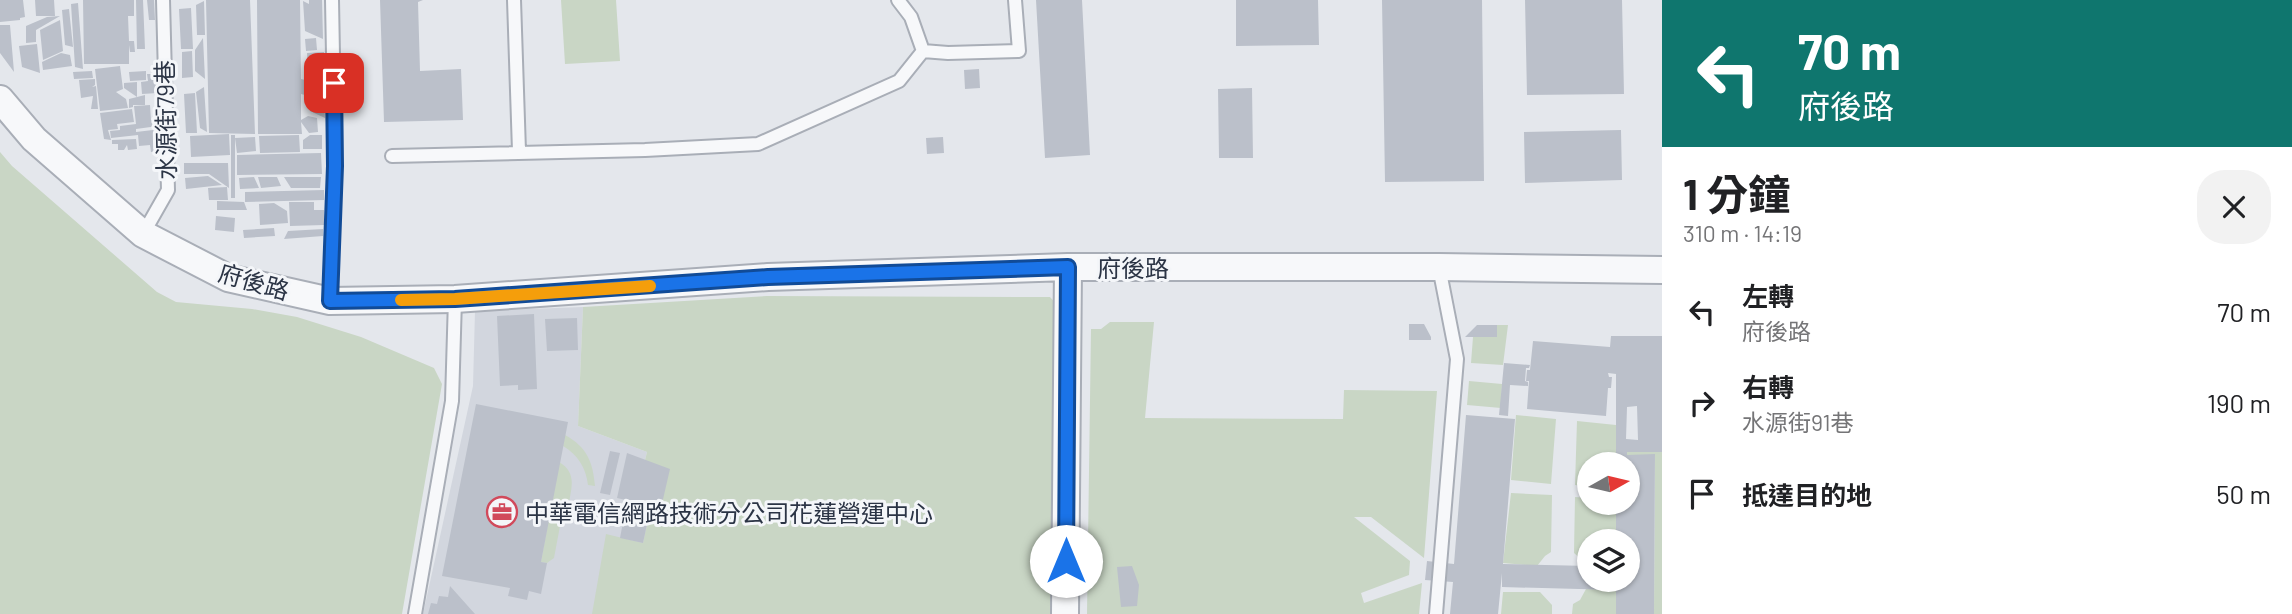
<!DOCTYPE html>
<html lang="zh-TW">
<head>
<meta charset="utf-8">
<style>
  body { margin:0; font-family:Barlow,"Noto Sans TC",sans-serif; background:#f2f2f2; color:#202124; height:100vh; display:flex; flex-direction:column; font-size:26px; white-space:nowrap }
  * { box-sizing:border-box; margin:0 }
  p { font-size:23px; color:#757577 }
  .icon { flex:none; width:38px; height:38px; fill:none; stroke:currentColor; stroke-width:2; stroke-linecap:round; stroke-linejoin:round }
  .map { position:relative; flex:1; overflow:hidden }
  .side { display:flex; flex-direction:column; background:#fff; width:630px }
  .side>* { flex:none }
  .banner { background:#0f766e; color:#fff; overflow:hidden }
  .needle { width:46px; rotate:82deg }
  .fabs { position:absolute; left:1577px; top:452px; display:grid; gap:14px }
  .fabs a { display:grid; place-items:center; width:63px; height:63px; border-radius:50%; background:#fff; box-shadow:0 2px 5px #0004; font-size:35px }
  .pin { position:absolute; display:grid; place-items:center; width:60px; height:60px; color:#fff; margin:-30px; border-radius:14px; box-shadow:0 4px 10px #0006 }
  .me { position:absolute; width:77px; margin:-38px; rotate:0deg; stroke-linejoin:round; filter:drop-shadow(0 0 5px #0008) }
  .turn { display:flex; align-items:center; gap:24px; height:147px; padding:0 21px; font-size:32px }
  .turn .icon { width:91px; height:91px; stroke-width:2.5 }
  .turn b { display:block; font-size:49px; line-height:60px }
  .round { display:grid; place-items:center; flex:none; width:74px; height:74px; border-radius:28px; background:#f2f2f2 }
  .headline { display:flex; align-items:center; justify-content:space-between; height:119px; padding:0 21px }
  h1 { font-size:42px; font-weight:700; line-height:52px }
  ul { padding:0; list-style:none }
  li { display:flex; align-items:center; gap:21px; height:91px; padding:0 21px }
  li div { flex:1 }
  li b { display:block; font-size:26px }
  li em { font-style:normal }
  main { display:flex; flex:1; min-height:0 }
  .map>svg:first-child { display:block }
</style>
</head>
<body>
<main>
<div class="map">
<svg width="1662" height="614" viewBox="0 0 1662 614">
  <rect width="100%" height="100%" fill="#e4e7ec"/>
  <!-- built -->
  <path fill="#d2d6de" d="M583,307l-5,119 69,26 -2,8 25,9 -34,145h-213l50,-228 2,-75z"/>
  <!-- green -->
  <path fill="#c9d6c5" d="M561,0h55l4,61 -55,3z
    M0,152l12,14 145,126 19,10 76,7 45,8 64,20 73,31 8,16 -40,230h-402z
    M767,296l283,1 8,9 3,308h-469l14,-80 37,9 8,-37 10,2 -16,-48 2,-8 -69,-26 5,-119z
    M1110,322h44l-9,96 198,1 1,-29 93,1 -13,167 -53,-41h-17l56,44 -1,14 -48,18 3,10 58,-20 -3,31h-332l4,-285h10z
    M1497,325h11l-5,40 -32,-2 2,-26h23z
    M1469,381l33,3 -1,24 -34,-3z
    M1516,415l40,4 -5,65 -40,-4z
    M1577,421l39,4v39h-27v23l-14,-2z
    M565,435c22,12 28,27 30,51l-7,-1c-2,-17 -10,-30 -25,-39z
    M1627,452h35v162h-8l1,-159h-28z
    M559,462c19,11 12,27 9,46l-5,2 -9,48 -7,5 -6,-1z
    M1511,493l41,2 -1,57 -6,4 -8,10 -34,-3z
    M1575,497l14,1v4h27v39h-27v25l-15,-13z
    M1586,589l30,1v24h-44l1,-10 7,-4z
    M1503,592h37l12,13v9h-51z"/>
  <!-- building -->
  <path fill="#bbc0ca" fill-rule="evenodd" d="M0,0h23l2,17 -5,1v2l-20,2z
    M35,0h19l1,16h-19z
    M83,0h51v16h-6l1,25h5l1,11h-5l-1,-7v19h-45z
    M136,0h7l2,49h-8z
    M147,0h7l1,20h-6z
    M206,0h44l5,134 -46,-1z
    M257,0h43l1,79 22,5 2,34 -15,-7 -1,-15 -8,-2v26l7,-4 9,2 1,14 -9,1 -8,-11 1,12h-44z
    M309,0h13l1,39 -18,-8 -2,-30 6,3z
    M380,0h43l-5,2 2,69 41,-2 2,51 -79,2z
    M1036,0h46l8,155 -45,3z
    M1236,0h82l1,45 -83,1z
    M1382,0h100l2,181 -99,1z
    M1525,0h97l2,94 -97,1z
    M204,1l1,34h-8l-1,-30z
    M78,3l5,66 -8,-2 -4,-63z
    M191,8l2,41h-12l-2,-40z
    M69,9l4,38 -8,-2 -3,-35z
    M60,16l-24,14v12l-10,1v-17l21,-9z
    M60,20l3,31 -20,9 -3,-30z
    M0,25h10l4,47 -14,-19z
    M203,38l2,41 -10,-8v-21z
    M316,38l1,12 -11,1 -1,-12z
    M37,44l3,29 -18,-6 -3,-21z
    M192,51l1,26 -11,1v-26z
    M324,52v29l-16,-4 -1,-24z
    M61,53l9,2 2,11 -29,4 -1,-8z
    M120,66l3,23 -7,3 10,7 2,9 -28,3 -5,-42z
    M979,69l1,19 -15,1 -1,-19z
    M92,71l1,7 -19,1 -1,-7z
    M146,71v9l-16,1 -1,-9z
    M147,74h9l2,19 -16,1 -1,-12 7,-1z
    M95,79v6l-3,2 4,-1 2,23h-7l2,-13 -12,2 -2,-18z
    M137,82v15l-13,-9v-5z
    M204,87l3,45 -7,-4 -4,-36z
    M1252,88l1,70h-34l-1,-69z
    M195,93l2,40h-11l-2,-39z
    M145,95v10h-12v2l-4,1v-9z
    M150,105l1,15h7v6l-22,3v3l17,-2 5,5 2,16 -9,1 -1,-7 -11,1 -1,-11 -27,3 -1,-7 10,-1v-4l16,-2 -2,-18z
    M132,109l2,13 -17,2 1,5 -10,1 3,10 -7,-1 -4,-26z
    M1621,130l1,50 -97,3 -1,-51z
    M229,134l1,21 -39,2 -1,-21z
    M231,135h4v63h-4z
    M299,135l1,17 -40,1 -1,-17z
    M310,135h12v14h-19v-9z
    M255,137l1,14 -19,2 -2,-15z
    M943,137l1,16 -17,1 -1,-16z
    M136,139l1,10 -9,1 -1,-5 -3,5h-6v-6h-6v-4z
    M321,153l1,21 -85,1v-20z
    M184,163h44l1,25 -20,-14h-25z
    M208,176l14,9 -36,4 -1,-11z
    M254,177l5,11 -19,1 -1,-11z
    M258,177h19l4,9 -20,2z
    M284,177h37l-1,11h-29z
    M227,187l1,13h-19l-1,-12z
    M324,190v10l-79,2v-10z
    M217,201l27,1 3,8h-30z
    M289,202h25v8h10v15l-34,1z
    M274,203l13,8 1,12 -28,2 -1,-21z
    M216,216l19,2 -1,14 -19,-2z
    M274,228l1,8 -31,2 -1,-8z
    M323,229v7l-39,3 4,-8z
    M534,314l3,75 -19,1v-5l-18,1 -3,-70z
    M577,318l1,32 -31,1 -2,-32z
    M1409,324h15l7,13v3h-22z
    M1477,325h20v12h-32z
    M1611,336h51v116h-35v3l28,-1 -1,160h-38v-24l-114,-3v-14l-4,41h-48l3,-32 -28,-2 2,-19 27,3 12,-149 49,4 -12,145 86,2v13h39v-38h-12v-39h12v-38h-12v-90l-8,-1 1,4h3l-1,11h-3l-2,28 -79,-7 2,-28h-3l1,-11h3l3,-29 77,6zM1637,406l1,34 -12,-1 1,-32z
    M1504,363l26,2 -1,3h-3l-1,13 3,1v4l-18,-1 -2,31 -9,-1z
    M476,404l92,18 -27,140 6,1 -6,31 -12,-3 -2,9 -19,-4 2,-8 -68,-12z
    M610,451l10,2 -10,42 -10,-2z
    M627,453l43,16 -9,39 -10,-2 -8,37 -23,-5 4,-21 6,1 4,-16 -17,-4z
    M1132,566l7,19 -2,21 -16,1 -4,-40z
    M450,586l25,28h-47l3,-11 6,1 2,-8 9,1z"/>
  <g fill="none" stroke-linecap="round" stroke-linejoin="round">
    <!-- lane casing -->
    <g stroke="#a9aeb7" stroke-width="16">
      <path id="lane" d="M514,0l5,151
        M923,51l25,2 71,-2 -4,-51
        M392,156l253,-6 113,-6 141,-63 24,-30 -12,-34 -13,-17
        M143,234l25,-44 -5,-190
        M330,301l5,-135 -3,-166
        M415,614l37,-213 3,-102
        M1436,614l21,-255 -18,-92"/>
    </g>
    <!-- street casing -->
    <g stroke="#a9aeb7" stroke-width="30">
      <path id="street" d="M0,99l34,40 109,95 85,44 102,23 125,-2 313,-22 300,-10h371l223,3
        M1065,614l3,-347"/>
    </g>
    <!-- lane -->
    <use href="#lane" stroke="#f7f8fa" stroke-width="12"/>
    <!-- street -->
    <use href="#street" stroke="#f7f8fa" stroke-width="26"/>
  </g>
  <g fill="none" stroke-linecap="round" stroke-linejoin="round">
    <!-- route casing -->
    <g stroke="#114b97" stroke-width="18">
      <path id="route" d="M334,83l1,83 -5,135 125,-2 313,-22 300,-10 -2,294"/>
    </g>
    <!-- route -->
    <use href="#route" stroke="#1a73e8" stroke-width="12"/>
    <!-- slow -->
    <path stroke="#f59e0b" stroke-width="12" d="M401,300l54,-1 195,-13"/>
  </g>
  <!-- icons -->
  <defs>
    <g id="office-ring" transform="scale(1.575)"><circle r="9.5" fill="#f4f6f9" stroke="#d1495b" stroke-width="1.5"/><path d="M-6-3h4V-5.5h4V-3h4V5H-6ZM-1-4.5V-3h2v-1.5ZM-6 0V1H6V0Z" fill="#d1495b"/></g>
  </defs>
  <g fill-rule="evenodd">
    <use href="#office-ring" x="502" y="512"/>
  </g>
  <g text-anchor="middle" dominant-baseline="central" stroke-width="6" stroke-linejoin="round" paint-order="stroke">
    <!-- street labels -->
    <g font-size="24" fill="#2b3445" stroke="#f4f6f9">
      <text transform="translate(165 120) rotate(-91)">水源街79巷</text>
      <text x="1133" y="267">府後路</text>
      <text transform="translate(254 281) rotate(16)">府後路</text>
    </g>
    <!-- poi labels -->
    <g font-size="24" fill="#2b3445" stroke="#f4f6f9" text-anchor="start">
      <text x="525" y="512">中華電信網路技術分公司花蓮營運中心</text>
    </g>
  </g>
</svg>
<div class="fabs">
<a><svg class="needle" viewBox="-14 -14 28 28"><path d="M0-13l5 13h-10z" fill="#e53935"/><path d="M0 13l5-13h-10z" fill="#757577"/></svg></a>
<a><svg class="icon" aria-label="layers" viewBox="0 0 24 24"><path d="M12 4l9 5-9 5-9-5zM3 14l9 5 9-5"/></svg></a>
</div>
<div class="pin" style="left:334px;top:83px;background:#d93025"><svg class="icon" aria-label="arrive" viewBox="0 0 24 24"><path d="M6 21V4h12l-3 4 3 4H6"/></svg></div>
<svg class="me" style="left:1066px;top:561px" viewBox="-20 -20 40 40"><circle r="19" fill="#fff"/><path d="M0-13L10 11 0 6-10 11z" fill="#1a73e8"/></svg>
</div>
<section class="side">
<div class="banner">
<div class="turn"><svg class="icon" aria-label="left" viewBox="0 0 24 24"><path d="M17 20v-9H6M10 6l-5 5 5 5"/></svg><div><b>70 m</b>府後路</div></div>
</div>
<div class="headline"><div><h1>1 分鐘</h1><p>310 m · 14:19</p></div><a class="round"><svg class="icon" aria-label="close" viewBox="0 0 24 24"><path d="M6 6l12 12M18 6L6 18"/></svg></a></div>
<ul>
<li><svg class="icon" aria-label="left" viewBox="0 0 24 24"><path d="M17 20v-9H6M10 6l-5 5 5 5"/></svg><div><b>左轉</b><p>府後路</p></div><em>70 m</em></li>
<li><svg class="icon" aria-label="right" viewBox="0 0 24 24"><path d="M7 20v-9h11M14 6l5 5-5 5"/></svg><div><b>右轉</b><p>水源街91巷</p></div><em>190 m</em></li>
<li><svg class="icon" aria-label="arrive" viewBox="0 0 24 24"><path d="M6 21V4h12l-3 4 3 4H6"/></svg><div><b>抵達目的地</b></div><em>50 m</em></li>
</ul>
</section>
</main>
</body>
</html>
